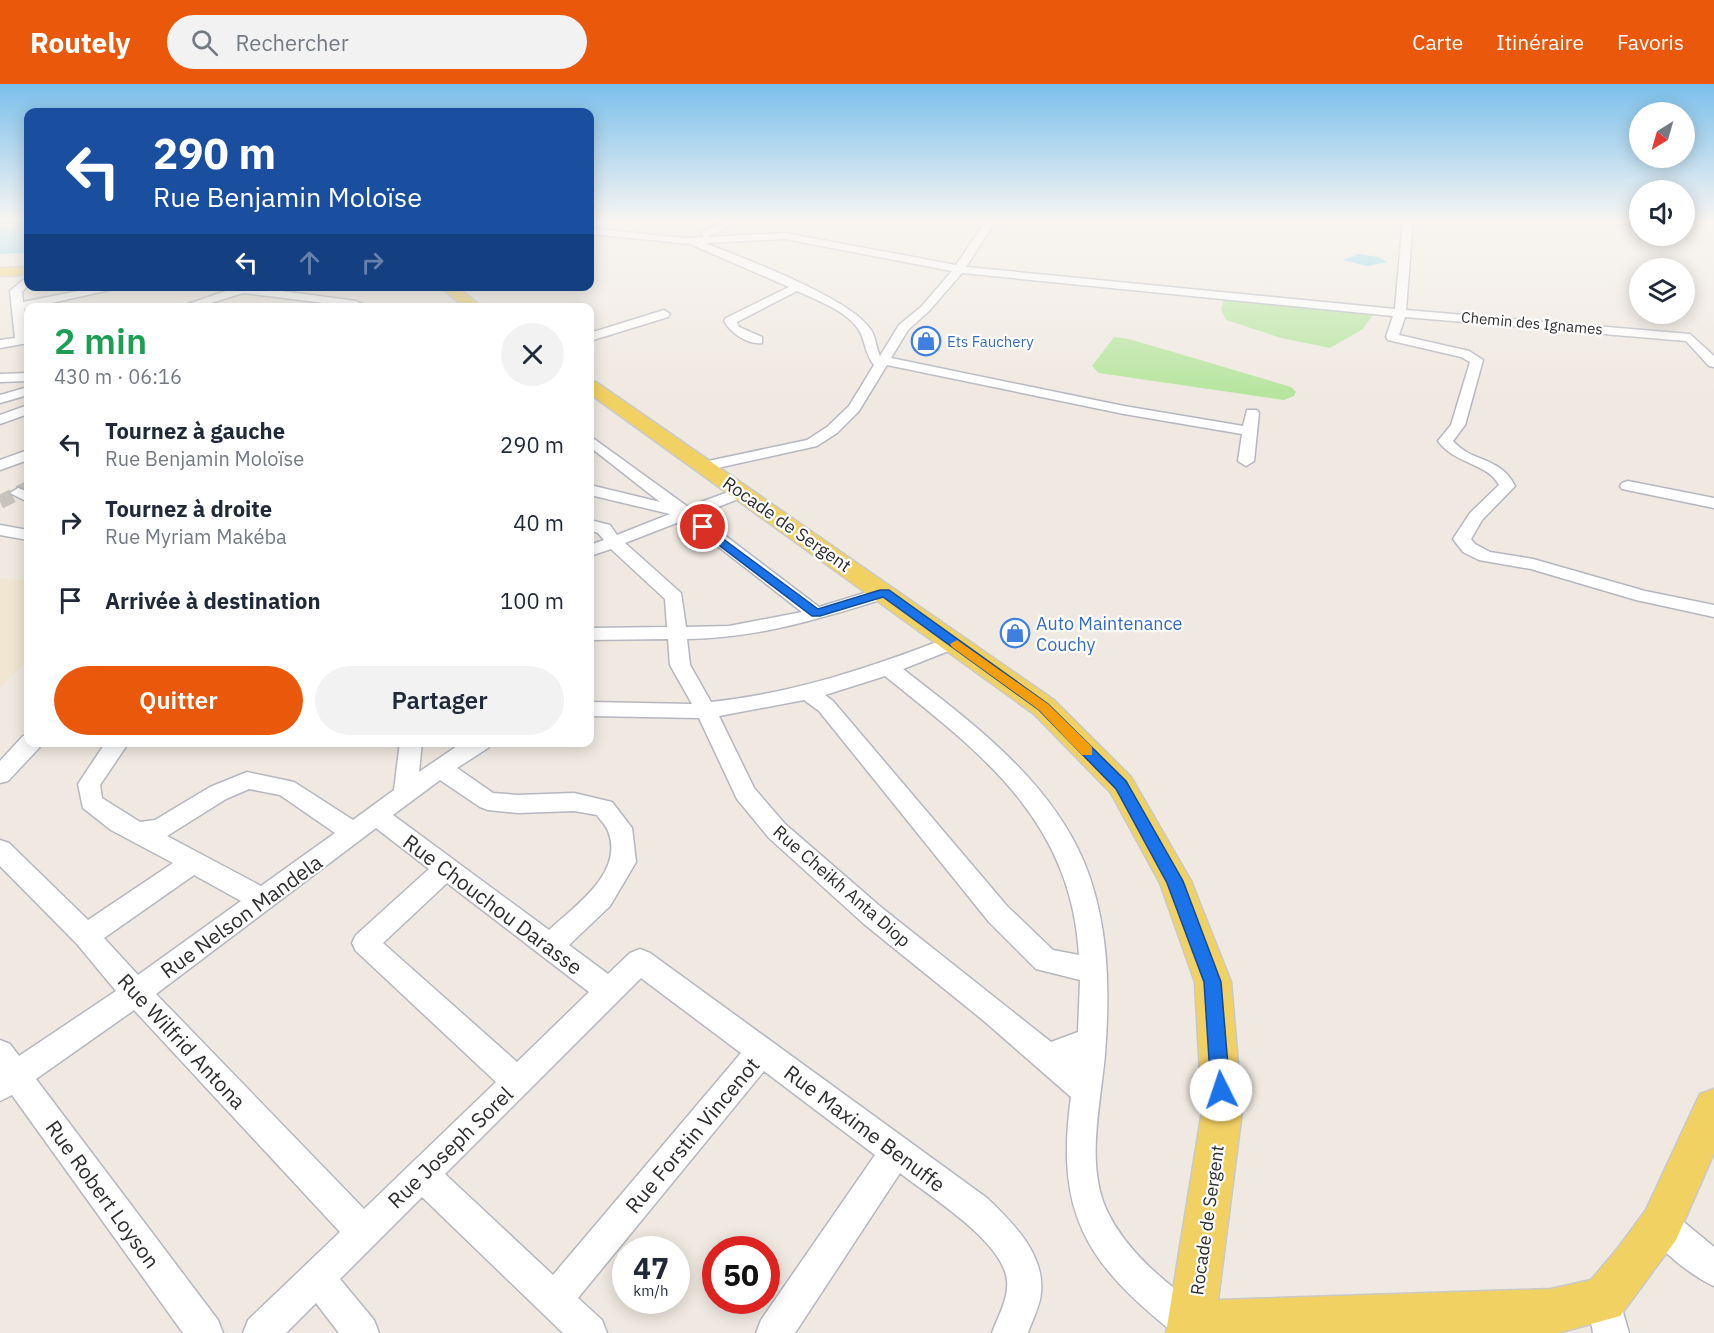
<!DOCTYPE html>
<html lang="fr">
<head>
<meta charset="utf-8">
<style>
  body { margin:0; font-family:"IBM Plex Sans",sans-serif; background:#f2f2f3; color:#1f2937; height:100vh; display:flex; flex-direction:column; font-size:22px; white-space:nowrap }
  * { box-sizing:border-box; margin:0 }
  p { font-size:20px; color:#747a83 }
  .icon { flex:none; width:33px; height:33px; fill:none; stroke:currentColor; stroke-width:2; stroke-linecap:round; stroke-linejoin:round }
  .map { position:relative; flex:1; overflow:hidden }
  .panel { position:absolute; left:24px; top:219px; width:570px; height:444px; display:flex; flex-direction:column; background:#fff; border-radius:12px; box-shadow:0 3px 15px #0003 }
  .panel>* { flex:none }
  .top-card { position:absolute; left:24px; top:24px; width:570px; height:183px; border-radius:12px; box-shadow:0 3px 15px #0003; background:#1a4fa0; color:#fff; overflow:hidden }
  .needle { width:39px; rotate:217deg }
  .buttons { position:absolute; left:1629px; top:18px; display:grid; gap:12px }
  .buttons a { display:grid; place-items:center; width:66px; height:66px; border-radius:50%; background:#fff; box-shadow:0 3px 15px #0003; font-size:30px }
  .speed { position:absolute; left:612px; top:1152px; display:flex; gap:12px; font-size:30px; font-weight:700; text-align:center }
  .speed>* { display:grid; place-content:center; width:78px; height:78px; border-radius:50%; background:#fff; box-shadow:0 3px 15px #0003; line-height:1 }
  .speed small { font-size:15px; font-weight:400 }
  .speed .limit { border:9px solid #d22; background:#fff; color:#111 }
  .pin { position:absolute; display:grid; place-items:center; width:51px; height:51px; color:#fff; margin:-26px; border:3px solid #fff; border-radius:50%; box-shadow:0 2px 6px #0007 }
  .me { position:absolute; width:66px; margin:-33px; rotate:356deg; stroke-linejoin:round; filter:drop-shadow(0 0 4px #0008) }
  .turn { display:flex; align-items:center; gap:21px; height:126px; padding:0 30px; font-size:27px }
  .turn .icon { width:78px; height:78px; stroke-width:2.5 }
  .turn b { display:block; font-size:42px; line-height:51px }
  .lanes { display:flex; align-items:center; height:57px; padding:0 30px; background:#0003; justify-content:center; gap:30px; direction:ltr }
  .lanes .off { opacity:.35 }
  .round { display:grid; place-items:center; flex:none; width:63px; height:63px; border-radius:32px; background:#f2f2f3 }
  .summary { display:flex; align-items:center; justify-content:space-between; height:102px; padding:0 30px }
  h1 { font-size:36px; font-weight:600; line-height:45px; color:#1e9e55 }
  .action { display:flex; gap:12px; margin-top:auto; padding:12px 30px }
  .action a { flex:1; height:69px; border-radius:36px; background:#ea580c; color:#fff; font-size:24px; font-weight:600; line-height:69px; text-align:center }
  .action a+a { background:#f2f2f3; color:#1f2937 }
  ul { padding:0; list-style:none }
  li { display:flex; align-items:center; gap:18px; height:78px; padding:0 30px }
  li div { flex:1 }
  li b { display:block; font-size:22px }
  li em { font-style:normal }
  header { display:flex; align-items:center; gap:36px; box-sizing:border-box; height:84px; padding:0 30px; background:#ea580c; color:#fff }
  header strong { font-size:28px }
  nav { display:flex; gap:33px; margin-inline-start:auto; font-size:21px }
  .search { width:420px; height:54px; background:#f2f2f3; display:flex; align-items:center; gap:15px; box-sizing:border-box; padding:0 21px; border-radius:33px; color:#747a83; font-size:22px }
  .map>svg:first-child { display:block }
</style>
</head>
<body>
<header>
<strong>Routely</strong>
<div class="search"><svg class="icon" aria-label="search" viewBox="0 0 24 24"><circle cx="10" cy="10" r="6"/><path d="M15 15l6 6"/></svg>Rechercher</div>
<nav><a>Carte</a><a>Itinéraire</a><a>Favoris</a></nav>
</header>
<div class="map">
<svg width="1714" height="1249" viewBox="0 0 1714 1249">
  <rect width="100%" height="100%" fill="#efe9e1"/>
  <!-- education -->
  <path fill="#f0e6d1" d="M0,495l28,1v80l-28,28z"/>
  <!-- green -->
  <path fill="#b6e59e" d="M1224,215l150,14 -11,16 -33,19 -49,-10 -55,-18 -5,-11z
    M1114,253l15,2 162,48 5,5 -2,4 -10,4 -185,-27 -7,-7z"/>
  <!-- water -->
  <path fill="#75cff0" d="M0,135h28v34l-28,1z
    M1359,170l19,3 9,5 -20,4 -24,-6z"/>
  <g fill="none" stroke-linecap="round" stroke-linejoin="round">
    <!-- minor-tunnel -->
    <path stroke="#c8c4bd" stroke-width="14" stroke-dasharray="14 7" stroke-linecap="butt" d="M0,418l28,-14"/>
    <!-- minor casing -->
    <g stroke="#b4b7c1" stroke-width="3">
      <path id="minor" d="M731,135h13l-37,18 78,-4 171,32 31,-46h10l-31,48 429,42 8,-90h10l-7,91 284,24 24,22v11l-5,-1 -23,-25 -281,-24 -6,18 70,16 14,9 -18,65 -12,16c19,22 47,15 62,45l-33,34 -11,19 4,5 15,8 43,7 112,32 69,14v12l-78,-17 -105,-31 -52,-9 -16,-8 -10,-13 17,-26 29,-28c-11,-22 -45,-21 -61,-44l13,-16 19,-63 -9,-5 -73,-17 -2,-3 7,-21 -431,-43 -33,38 -21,19 -17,28 233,48 119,20 4,-16h10l2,3 -5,48 -8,5 -8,-5 4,-27 -118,-20 -237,-49 -28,46 -22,22 -20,13 -113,25 -5,-2 -3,-3 3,-3 108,-23 20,-13 22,-21 25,-41c-8,-10 -8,-19 -13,-31 -10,-22 -43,-33 -64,-43l-60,31 2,5 23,10v6c-14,2 -31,-10 -38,-22l2,-3 63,-31 -99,-43 -100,-10v-6l93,10 23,-1 -5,-3 1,-2zM785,155l167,32 -31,36 -22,18 -19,31c-4,-8 -4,-19 -9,-26 -20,-32 -128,-72 -166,-87z
        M28,192v9l-6,7 1,10 80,-16h25l-104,23 4,34 -28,5v-8l15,-2 -5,-47z
        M241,202h19l-1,2 97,13 6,3 -6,3 -113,-14 -48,15h-19z
        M471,217l4,1v4l-24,2z
        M664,226l6,4 -2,3 -78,24v-8z
        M28,289v8l-28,1v-8z
        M28,303v8l-28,8v-8z
        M28,321v9l-28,10v-9z
        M590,352l98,71 48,-18h12l2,3 -2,3 -50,20 121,92 65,-20 9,6 -3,4c-68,21 -130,41 -203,42l3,26 21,37c83,-9 159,-34 236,-64h14l3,4 -3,4 -58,23c69,54 146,110 181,193 25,61 26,127 21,192 -4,49 -20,110 2,157 20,42 60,73 97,100l5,13 -4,9h-31c-89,-71 -119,-121 -103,-236l-87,-76 -120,-97 -95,-86 -32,-39 -38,-81 -109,-2v-14l102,2 -22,-39 -2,-26 -78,1v-12l77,-1 -2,-28 -54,-50 -21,7v-11l14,-5 -6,-7 -8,-3v-10l20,5 7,10 53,-21 -80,-19v-10l70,17 -70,-55zM684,436l118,92 -73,14 -43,1 -5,-34 -56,-50zM885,592c97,78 186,144 194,279l-26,-5 -46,-44 -174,-205 -8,-6zM804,616l15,11 170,211 47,47 44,11 -2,52 -27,10 -169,-134 -97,-84 -31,-36 -35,-72z
        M28,366v10l-28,10v-10z
        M1628,397l86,17v10l-92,-19 -2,-3 2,-3z
        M18,404l10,4v10l-18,-9z
        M0,441l28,5v10l-28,-5z
        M28,651v7h14l-3,6 -31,33 -8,2v-22l23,-25z
        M106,658h23l-29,43 2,13 38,24 15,-2 55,-33 37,-15 47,10 59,38 41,-30 6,-48h22l-3,30 44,-30h28l-3,6 -31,20 36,25 25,2 56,-2 38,9 20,26 4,34 -26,44 -41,39 39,29 22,-21 10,-4 10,4 337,245c26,25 58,56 54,95 -1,14 -9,27 -13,40h-36c6,-17 17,-34 15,-53 -4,-39 -78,-84 -107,-107l-105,160h-39l5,-13 114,-165 -111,-84 -186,227 24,22 5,13h-44l-141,-136 -82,82 34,41 5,13h-40l-23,-30 -30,30h-43l5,-13 92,-88 -206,-222 -98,69 182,241 5,13h-40l-171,-238 -12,6v-61l10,4 9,12 97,-65 -39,-47 -77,-78v-26l9,3 79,77 85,-57 -62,-33 -28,-22 -5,-24zM440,696l40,27 8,3 30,3 56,-2 23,4c3,5 9,10 11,16 17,41 -33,75 -59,99l-156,-115zM249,705l31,6 55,38 -74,53 -94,-50 59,-37zM376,744l53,41 -73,66 -4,8 4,8 140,131 -132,127 -208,-215zM194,791l47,26 -103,74 -34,-37zM447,799l142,109 -72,70 -134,-119zM641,894l100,75 -188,222 -108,-101z
        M1661,1124l12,5 41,34v39c-21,-9 -61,-40 -70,-61l5,-12z
        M1604,1199l12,5 13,45h-36l-6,-33 5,-12z"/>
    </g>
    <!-- major casing -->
    <g stroke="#c9c9c9" stroke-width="3">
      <path id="major" d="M28,183v8l-28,1v-8z
        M439,202h17l27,22h-17z
        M590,297l6,1 458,318 77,77 60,104 40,101 11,129 -24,189 333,-11 40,-9 27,-32 28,-38 54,-116 14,-5v64l-38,87 -56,76 -62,17h-392l36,-222 -7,-129 -35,-99 -49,-90 -77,-79 -444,-320z"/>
    </g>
    <!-- minor -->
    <use href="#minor" fill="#fff" fill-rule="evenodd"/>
    <!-- major -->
    <use href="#major" fill="#f2d163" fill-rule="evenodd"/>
  </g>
  <!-- sky -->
  <linearGradient id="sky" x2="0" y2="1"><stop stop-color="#7abfeb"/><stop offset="0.44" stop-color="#f8f5f2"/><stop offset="1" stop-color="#f8f5f2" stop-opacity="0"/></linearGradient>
  <rect width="1714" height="310" fill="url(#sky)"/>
  <!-- route -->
  <path fill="#1a73e8" stroke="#114b97" stroke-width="1.5" d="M703,440l115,85 62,-19h9l159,114 78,77 57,100 38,101 9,108 -2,6 -7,3 -7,-3 -3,-6 -7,-108 -37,-99 -51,-94 -77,-79 -156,-113 -63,19h-8l-113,-86 -1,-3z"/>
  <!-- slow -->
  <path fill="#f59e0b" d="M957,556l91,64 44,43v8h-10l-43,-45 -87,-63 -2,-3z"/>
  <!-- icons -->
  <defs>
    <g id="shop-ring" transform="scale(1.5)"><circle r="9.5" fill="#fff" stroke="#3f7fe0" stroke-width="1.5"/><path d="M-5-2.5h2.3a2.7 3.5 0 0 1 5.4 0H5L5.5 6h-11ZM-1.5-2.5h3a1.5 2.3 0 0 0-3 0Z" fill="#3f7fe0"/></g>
  </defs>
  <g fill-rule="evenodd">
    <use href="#shop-ring" x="926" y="257"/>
    <use href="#shop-ring" x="1015" y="549"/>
  </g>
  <g text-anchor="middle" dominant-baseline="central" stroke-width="4.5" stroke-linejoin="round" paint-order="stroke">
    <!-- far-street labels -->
    <g font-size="15" fill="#2e2e2e" stroke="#fff">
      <text transform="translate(1532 239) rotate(5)">Chemin des Ignames</text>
    </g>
    <!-- far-shop labels -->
    <g font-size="15" fill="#366cbe" stroke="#fff" text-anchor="start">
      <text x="947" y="257">Ets Fauchery</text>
    </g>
    <!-- street labels -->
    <g font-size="18" fill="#2e2e2e" stroke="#fff">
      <text transform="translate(787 440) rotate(35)">Rocade de Sergent</text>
      <text transform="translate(842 802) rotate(41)">Rue Cheikh Anta Diop</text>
      <text transform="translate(1207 1136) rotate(-82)">Rocade de Sergent</text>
    </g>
    <!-- shop labels -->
    <g font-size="18" fill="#366cbe" stroke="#fff" text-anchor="start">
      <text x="1036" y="539">Auto Maintenance<tspan x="1036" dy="21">Couchy</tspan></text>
    </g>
    <!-- near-street labels -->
    <g font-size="21" fill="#2e2e2e" stroke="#fff">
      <text transform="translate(493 820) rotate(37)">Rue Chouchou Darasse</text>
      <text transform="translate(241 832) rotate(-36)">Rue Nelson Mandela</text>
      <text transform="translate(182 957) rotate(47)">Rue Wilfrid Antona</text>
      <text transform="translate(865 1044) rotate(37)">Rue Maxime Benuffe</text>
      <text transform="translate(692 1051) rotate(-50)">Rue Forstin Vincenot</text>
      <text transform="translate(450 1063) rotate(-44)">Rue Joseph Sorel</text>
      <text transform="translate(103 1110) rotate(54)">Rue Robert Loyson</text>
    </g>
  </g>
</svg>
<div class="buttons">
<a><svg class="needle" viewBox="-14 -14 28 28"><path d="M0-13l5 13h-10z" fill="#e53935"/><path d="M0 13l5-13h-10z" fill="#747a83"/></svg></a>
<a><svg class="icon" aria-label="sound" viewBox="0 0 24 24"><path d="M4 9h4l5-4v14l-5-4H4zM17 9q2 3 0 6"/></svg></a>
<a><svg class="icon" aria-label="layers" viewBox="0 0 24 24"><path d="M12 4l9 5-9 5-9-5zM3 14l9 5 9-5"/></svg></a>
</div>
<div class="speed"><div>47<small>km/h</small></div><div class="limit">50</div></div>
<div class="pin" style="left:703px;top:443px;background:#d93025"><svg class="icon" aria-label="arrive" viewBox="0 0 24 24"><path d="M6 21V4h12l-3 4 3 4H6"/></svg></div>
<svg class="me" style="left:1221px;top:1006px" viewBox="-20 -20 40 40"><circle r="19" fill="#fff"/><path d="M0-13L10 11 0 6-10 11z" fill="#1a73e8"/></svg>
<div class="top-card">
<div class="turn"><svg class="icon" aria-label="left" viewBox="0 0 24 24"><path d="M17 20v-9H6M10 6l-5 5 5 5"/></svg><div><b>290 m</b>Rue Benjamin Moloïse</div></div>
<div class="lanes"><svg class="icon" aria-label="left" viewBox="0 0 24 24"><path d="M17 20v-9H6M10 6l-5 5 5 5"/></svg><svg class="icon off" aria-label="ahead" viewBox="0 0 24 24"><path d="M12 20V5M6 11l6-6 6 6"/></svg><svg class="icon off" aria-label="right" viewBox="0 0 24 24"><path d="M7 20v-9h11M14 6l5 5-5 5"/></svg></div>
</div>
<section class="panel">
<div class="summary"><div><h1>2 min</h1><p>430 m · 06:16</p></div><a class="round"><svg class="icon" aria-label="close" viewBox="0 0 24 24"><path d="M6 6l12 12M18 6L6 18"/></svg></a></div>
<ul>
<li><svg class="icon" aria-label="left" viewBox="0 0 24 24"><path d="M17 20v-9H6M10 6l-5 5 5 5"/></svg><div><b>Tournez à gauche</b><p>Rue Benjamin Moloïse</p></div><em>290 m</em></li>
<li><svg class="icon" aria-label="right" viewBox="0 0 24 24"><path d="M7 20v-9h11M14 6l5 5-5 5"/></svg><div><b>Tournez à droite</b><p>Rue Myriam Makéba</p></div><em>40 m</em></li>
<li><svg class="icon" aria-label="arrive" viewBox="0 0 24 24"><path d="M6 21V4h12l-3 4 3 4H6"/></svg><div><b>Arrivée à destination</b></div><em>100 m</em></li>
</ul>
<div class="action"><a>Quitter</a><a>Partager</a></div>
</section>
</div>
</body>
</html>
